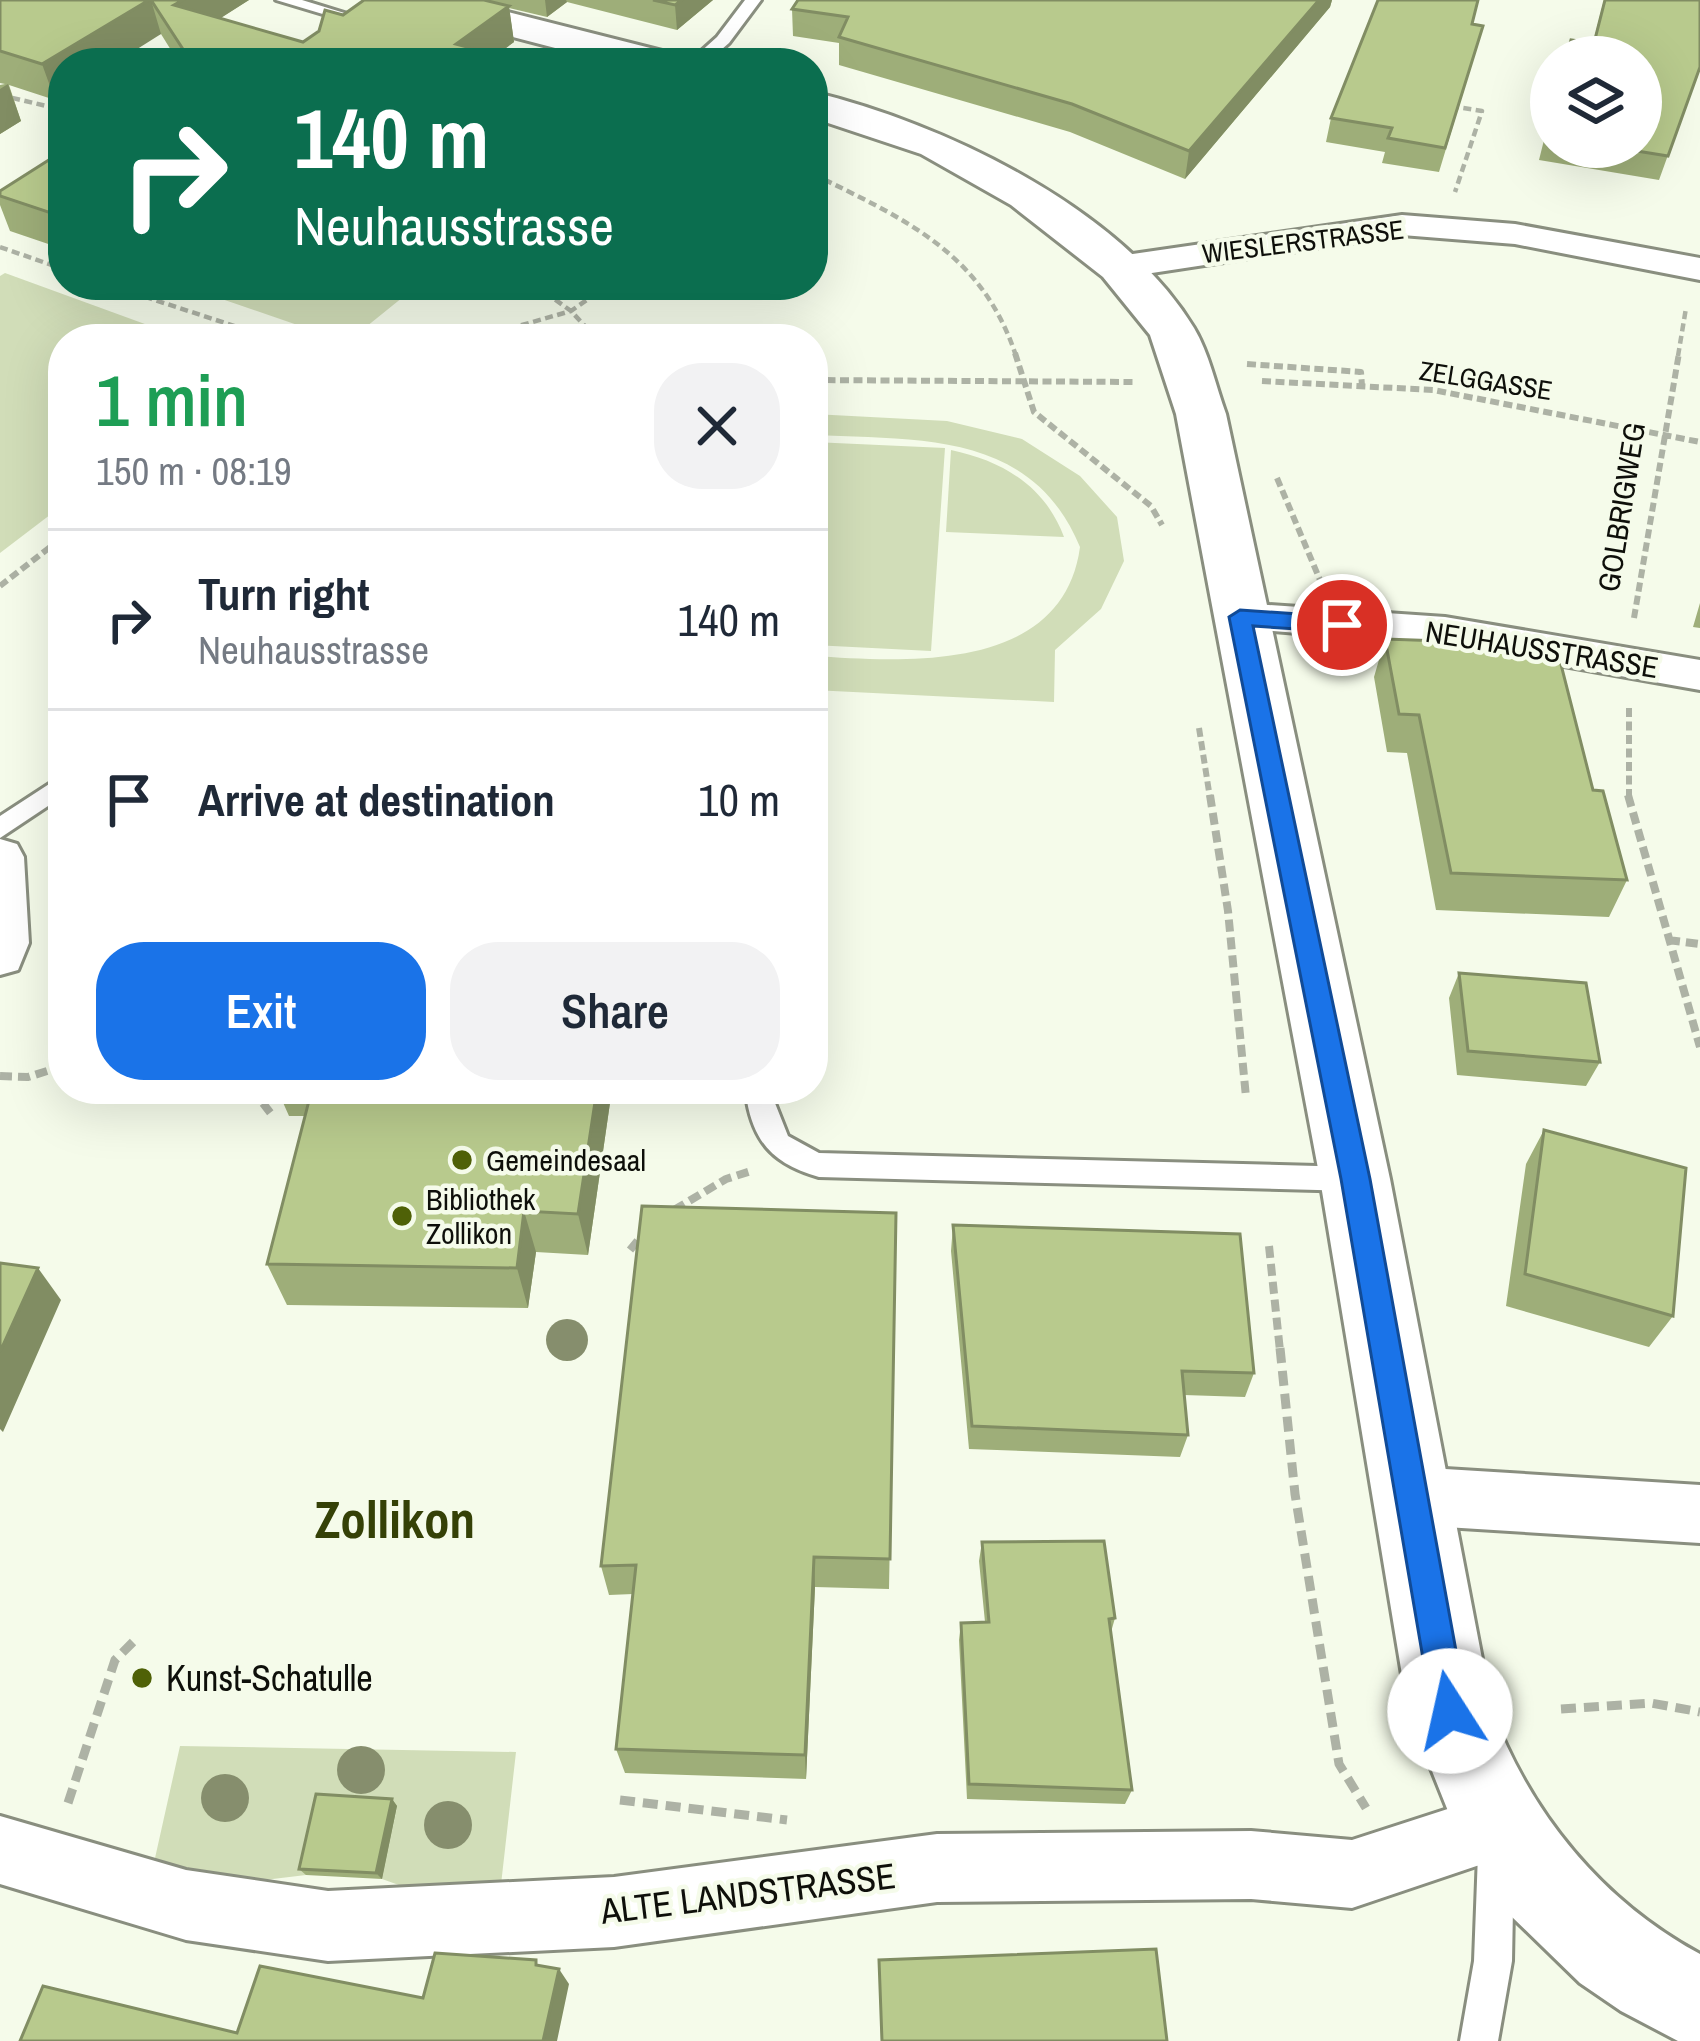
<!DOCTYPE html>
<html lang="en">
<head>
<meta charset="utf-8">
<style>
  body { margin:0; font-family:"Archivo Narrow",sans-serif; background:#f2f2f3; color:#1f2937; height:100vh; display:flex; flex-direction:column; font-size:45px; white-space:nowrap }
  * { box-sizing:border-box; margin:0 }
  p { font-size:39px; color:#747a83 }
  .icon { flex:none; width:66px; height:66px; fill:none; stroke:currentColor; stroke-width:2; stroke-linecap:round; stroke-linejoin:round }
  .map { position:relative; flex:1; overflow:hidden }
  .details { position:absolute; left:48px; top:324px; width:780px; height:780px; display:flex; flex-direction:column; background:#fff; border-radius:48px; box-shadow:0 12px 48px #0002 }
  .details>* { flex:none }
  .guide { position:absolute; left:48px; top:48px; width:780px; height:252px; border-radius:48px; box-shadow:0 12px 48px #0002; background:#0b6e4f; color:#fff; overflow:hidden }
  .controls { position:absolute; left:1530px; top:36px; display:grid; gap:24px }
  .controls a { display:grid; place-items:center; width:132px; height:132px; border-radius:50%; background:#fff; box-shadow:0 12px 48px #0002; font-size:60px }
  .pin { position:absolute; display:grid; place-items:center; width:102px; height:102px; color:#fff; margin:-51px; border:6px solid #fff; border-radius:50%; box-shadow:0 3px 12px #0007 }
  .me { position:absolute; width:132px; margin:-66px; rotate:350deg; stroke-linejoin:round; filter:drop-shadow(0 0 9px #0008) }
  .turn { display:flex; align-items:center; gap:42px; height:252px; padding:0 48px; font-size:54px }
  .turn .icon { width:156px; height:156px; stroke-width:2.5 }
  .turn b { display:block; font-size:84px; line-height:102px }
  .round { display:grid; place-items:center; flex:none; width:126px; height:126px; border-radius:48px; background:#f2f2f3 }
  .headline { display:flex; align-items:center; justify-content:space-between; height:204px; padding:0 48px }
  h1 { font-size:72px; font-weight:600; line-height:90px; color:#1e9e55 }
  .action { display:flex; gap:24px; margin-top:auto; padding:24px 48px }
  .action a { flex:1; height:138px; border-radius:48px; background:#1a73e8; color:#fff; font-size:48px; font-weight:600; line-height:138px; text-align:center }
  .action a+a { background:#f2f2f3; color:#1f2937 }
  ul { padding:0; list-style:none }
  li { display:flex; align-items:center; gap:36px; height:180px; padding:0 48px; border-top:3px solid #e0e1e3 }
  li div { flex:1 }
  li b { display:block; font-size:45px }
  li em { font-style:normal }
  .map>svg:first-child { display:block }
</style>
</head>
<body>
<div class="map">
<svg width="1700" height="2041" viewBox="0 0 1700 2041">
  <rect width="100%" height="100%" fill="#f5fbea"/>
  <!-- green -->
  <path fill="#d1ddb8" d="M5,273l181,66h-123v166l-63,48v-277z
    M181,285h237l-67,54h-13z
    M813,414l134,7 75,18 58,37 37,41 7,44 -23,48 -46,41 -1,52 -241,-12v-34c94,6 250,17 267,-109 -48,-116 -160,-107 -267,-112z
    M813,442l132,6 -14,203 -118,-6z
    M951,450c52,11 94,36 113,87l-118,-5z
    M180,1746l336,6 -19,168 -115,-41 15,-72 -75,-5 -16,73 -159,19z"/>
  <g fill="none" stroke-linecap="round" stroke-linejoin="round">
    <!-- lane casing -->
    <g stroke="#898e7f" stroke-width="6">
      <path id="lane" d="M276,0h26l62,19 -8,5z
        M745,0h16l-32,43 -23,20h-18l29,-26z
        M63,775v21l-63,42v-22z
        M761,1089l10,4 17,43 31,17 536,14 10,3 4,9 -4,9 -10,3 -536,-14c-42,-12 -64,-31 -72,-76l4,-8z
        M1496,1836l13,5 5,13 -2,107 -14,80h-38l14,-80 4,-107 5,-13z"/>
    </g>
    <!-- street casing -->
    <g stroke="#898e7f" stroke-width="6">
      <path id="street" d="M1402,215l113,9 185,34v22l-185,-36 -113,-9 -283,43 -12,-4 -6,-7 6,-7 12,-4z
        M1240,603l205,14 255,43v30l-255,-45 -220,-18 -6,-10 6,-10z
        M0,839l17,5 7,13 5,86 -11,27 -18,5z
        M1413,1467l287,18v58l-287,-18 -22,-8 -8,-21 8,-21z
        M1497,1793l24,10 10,24 -10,24 -169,57 -101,-9 -314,3 -323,45 -286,14 -142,-21 -186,-56v-68l186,54 142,21 286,-14 323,-43 314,-3 101,9z"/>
    </g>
    <!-- secondary casing -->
    <g stroke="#898e7f" stroke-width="6">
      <path id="secondary" d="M396,0h64l214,54 6,9h-67l-212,-55z
        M813,92c132,32 308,116 381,236 15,25 22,59 32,86l164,765 102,532c39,103 110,190 208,243v87h-22l-57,-30 -41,-28 -69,-67 -53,-80 -50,-125 -88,-532 -144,-765 -26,-79 -47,-58 -92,-72 -90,-51 -108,-36z"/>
    </g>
    <!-- path-far3 -->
    <path stroke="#adb2a5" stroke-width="4.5" stroke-dasharray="8 4.5" stroke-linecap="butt" d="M0,95l63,15
      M1451,106l31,5 -27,81
      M813,174c91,45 169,78 203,182
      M0,247l63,22
      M109,285l165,54
      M535,285l36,26 26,28
      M473,339l98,-28 37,-26
      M1678,356l8,-48"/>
    <!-- path-far2 -->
    <path stroke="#adb2a5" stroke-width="6" stroke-dasharray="9 4.5" stroke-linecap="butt" d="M1015,353l19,59 117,94 11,19
      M1247,364l114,8 1,14
      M813,380l322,2
      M1262,381l171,9 267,52
      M1277,478l43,102
      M0,586l63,-49
      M1634,618l45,-265
      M1199,728l11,70
      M1629,798v-93"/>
    <!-- path-far1 -->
    <path stroke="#adb2a5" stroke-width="8" stroke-dasharray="12 6" stroke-linecap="butt" d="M1210,795l18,116 18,186
      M1628,795l72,252
      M1668,940l32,4
      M0,1076l28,1 35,-11
      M252,1089l20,26
      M674,1210l52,-31 25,-8
      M1269,1246l11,105
      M630,1250l14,-17"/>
    <!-- path -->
    <path stroke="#adb2a5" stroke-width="9" stroke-dasharray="15 8" stroke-linecap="butt" d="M1280,1348l15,146 44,270 27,44
      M1561,1709l90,-6 49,9
      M620,1800l167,20
      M68,1803l47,-143 23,-23"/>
    <!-- lane -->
    <use href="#lane" fill="#fff" fill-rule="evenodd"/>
    <!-- street -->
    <use href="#street" fill="#fff" fill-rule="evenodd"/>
    <!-- secondary -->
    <use href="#secondary" fill="#fff" fill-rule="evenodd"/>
  </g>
  <!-- trees -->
  <g fill="#868e6d">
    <circle cx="567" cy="1340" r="21"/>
    <circle cx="361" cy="1770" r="24"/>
    <circle cx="225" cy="1798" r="24"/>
    <circle cx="448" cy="1825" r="24"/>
  </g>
  <!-- wall -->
  <path fill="#9eae79" d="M0,0h249l-29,18 83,24 61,-42h349l-36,30 -110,-28 -20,15 -38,-9 5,34 -17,13 31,8h-349l-18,-29 -98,29v32l-8,5 -46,-15 12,36 -21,13v-49l5,-1 -5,-1z
    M1332,0l-2,7 -145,172 -115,-47 -231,-67v-22l-46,-7 -1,-27z
    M1604,0h96v72h-2l-39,108 -120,-20 12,-48v35h90l-48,-104z
    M1472,24l11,2 -44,146 -57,-9 3,-11 -59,-10 5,-24z
    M63,151v98l-53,-18 -10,-26v-14z
    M1700,603v25l-7,-1z
    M1385,639l208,151 34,90 -18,37 -173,-7 -29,-157 -20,-1 -13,-75z
    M1459,973l141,89 -14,24 -129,-11 -8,-77z
    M277,1089h335l-24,166 -52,-3 -8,56 -241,-3 -20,-41 38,-148h-16z
    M1544,1130l129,186 -24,31 -143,-41 20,-142z
    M896,1213l-7,376 -74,-2 -9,192 -181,-6 -9,-24 17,-155 -24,1 -8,-29z
    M953,1225l301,148 -9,24 -61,-2 4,40 -8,22 -211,-8 -18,-198z
    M982,1542l133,76 -4,14 21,158 -7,14 -158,-5 -8,-159 2,-17 24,-1 -6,-61z
    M392,1799l5,7 -15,73 -76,-4 -7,-6z
    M879,1960l288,81h-286z"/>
  <!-- shaded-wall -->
  <path fill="#818d63" d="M149,0h2l10,34 -46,29h-52v32l-8,5 -13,-36z
    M183,0h66l-64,41 -11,-36z
    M545,0h21l1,2 -20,15z
    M682,0h31l-36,30 -2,-25z
    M1319,0h13l-2,7 -145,172 4,-28z
    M509,6l5,36 -29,21 -29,-19z
    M320,54l2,9h-16z
    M8,84l13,37 -21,13v-45z
    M597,1089h15l-24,166 -10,-41z
    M524,1211l12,41 -8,56 -11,-40z
    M38,1268l23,32 -58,132 -3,-3v-77z
    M814,1557l1,30 -9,192 -1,-24z
    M392,1799l5,7 -15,73 -6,-6z
    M559,1969l10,15 -12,57h-14z"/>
  <!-- building -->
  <path fill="#b8ca8d" stroke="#818d63" stroke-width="3" d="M0,0h149l-107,64 -42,-13z
    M151,0h32l-9,5 129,37 16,-11 6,-21 18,5 21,-15h120l25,6 -53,38 72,19h-175l-33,-9 -14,9h-114z
    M653,0h29l-7,5z
    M798,0h521l-130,151 -117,-47 -233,-67 9,-20 -56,-8z
    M1378,0h100l-6,24 11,2 -38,122 -57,-10 4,-10 -61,-10z
    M1605,0h95v67l-32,89 -56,-9h29v-90h-75l5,-17 23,3z
    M1551,117v20l-5,-1z
    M63,151v66l-63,-21v-5z
    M1385,639l171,6 37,145 10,1 24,89 -176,-7 -32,-158 -20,-1z
    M1459,973l127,10 14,79 -132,-11z
    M312,1089h285l-19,125 -54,-3 -7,57 -250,-4z
    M1544,1130l142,38 -13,148 -148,-42z
    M642,1206l254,7 -6,346 -76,-2 -9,198 -189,-6 20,-184 -35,1z
    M953,1225l287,9 14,139 -72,-2 6,64 -216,-9z
    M0,1263l38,5 -38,84z
    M1104,1541l11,77 -6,1 23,171 -163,-6 -8,-161 28,-1 -7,-80z
    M316,1794l76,5 -16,74 -77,-4z
    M1156,1949l11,92h-285l-3,-81z
    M435,1953l101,7v5l23,4 -16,72h-523l23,-55 194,47 23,-67 163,32z"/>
  <!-- route -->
  <path fill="#1a73e8" stroke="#114b97" stroke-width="3" d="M1240,610l102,7 12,8 -12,7 -89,-6 117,553 97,532 -5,13 -12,5 -12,-5 -6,-13 -91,-532 -112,-562z"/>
  <!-- markers -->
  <g fill="#4f6107" stroke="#f5fbea" stroke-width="4.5">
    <circle cx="462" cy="1160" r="12"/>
    <circle cx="402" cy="1216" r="12"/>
    <circle cx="142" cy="1678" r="12"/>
  </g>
  <g text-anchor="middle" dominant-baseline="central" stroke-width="9" stroke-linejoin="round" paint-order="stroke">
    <!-- far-street labels -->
    <g font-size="27" fill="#0e0f0a" stroke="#f5fbea">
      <text transform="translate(1303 241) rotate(-7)">WIESLERSTRASSE</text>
      <text transform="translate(1486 380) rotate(9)">ZELGGASSE</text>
    </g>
    <!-- street labels -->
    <g font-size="30" fill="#0e0f0a" stroke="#f5fbea">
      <text transform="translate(1621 507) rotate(-81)">GOLBRIGWEG</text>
      <text transform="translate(1542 649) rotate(9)">NEUHAUSSTRASSE</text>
    </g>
    <!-- poi labels -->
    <g font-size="30" fill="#0e0f0a" stroke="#f5fbea" text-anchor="start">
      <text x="486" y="1160">Gemeindesaal</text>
      <text x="426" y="1199">Bibliothek<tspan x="426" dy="34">Zollikon</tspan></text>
    </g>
    <!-- near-poi labels -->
    <g font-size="36" fill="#0e0f0a" stroke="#f5fbea" text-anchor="start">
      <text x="166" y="1678">Kunst-Schatulle</text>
    </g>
    <!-- near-street labels -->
    <g font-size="36" fill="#0e0f0a" stroke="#f5fbea">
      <text transform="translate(748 1893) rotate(-7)">ALTE LANDSTRASSE</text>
    </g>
    <!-- near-district labels -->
    <g font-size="51" font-weight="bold" fill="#354107" stroke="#f5fbea">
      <text x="395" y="1519">Zollikon</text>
    </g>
  </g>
</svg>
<div class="controls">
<a><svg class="icon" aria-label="layers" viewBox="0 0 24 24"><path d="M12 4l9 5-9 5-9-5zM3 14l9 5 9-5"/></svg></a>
</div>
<div class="pin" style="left:1342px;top:625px;background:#d93025"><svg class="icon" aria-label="arrive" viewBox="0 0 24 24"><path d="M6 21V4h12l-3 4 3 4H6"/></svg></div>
<svg class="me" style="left:1450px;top:1711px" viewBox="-20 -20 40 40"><circle r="19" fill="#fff"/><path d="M0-13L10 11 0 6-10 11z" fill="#1a73e8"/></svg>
<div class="guide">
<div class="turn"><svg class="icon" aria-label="right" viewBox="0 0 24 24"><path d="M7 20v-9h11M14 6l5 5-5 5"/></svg><div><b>140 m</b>Neuhausstrasse</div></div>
</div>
<section class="details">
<div class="headline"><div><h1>1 min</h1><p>150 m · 08:19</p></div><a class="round"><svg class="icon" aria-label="close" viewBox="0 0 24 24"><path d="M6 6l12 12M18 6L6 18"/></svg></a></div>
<ul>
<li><svg class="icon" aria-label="right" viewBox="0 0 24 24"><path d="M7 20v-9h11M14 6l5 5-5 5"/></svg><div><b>Turn right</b><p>Neuhausstrasse</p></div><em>140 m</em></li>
<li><svg class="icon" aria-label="arrive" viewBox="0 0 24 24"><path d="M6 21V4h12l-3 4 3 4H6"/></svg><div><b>Arrive at destination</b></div><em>10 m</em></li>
</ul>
<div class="action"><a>Exit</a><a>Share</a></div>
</section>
</div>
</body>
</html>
